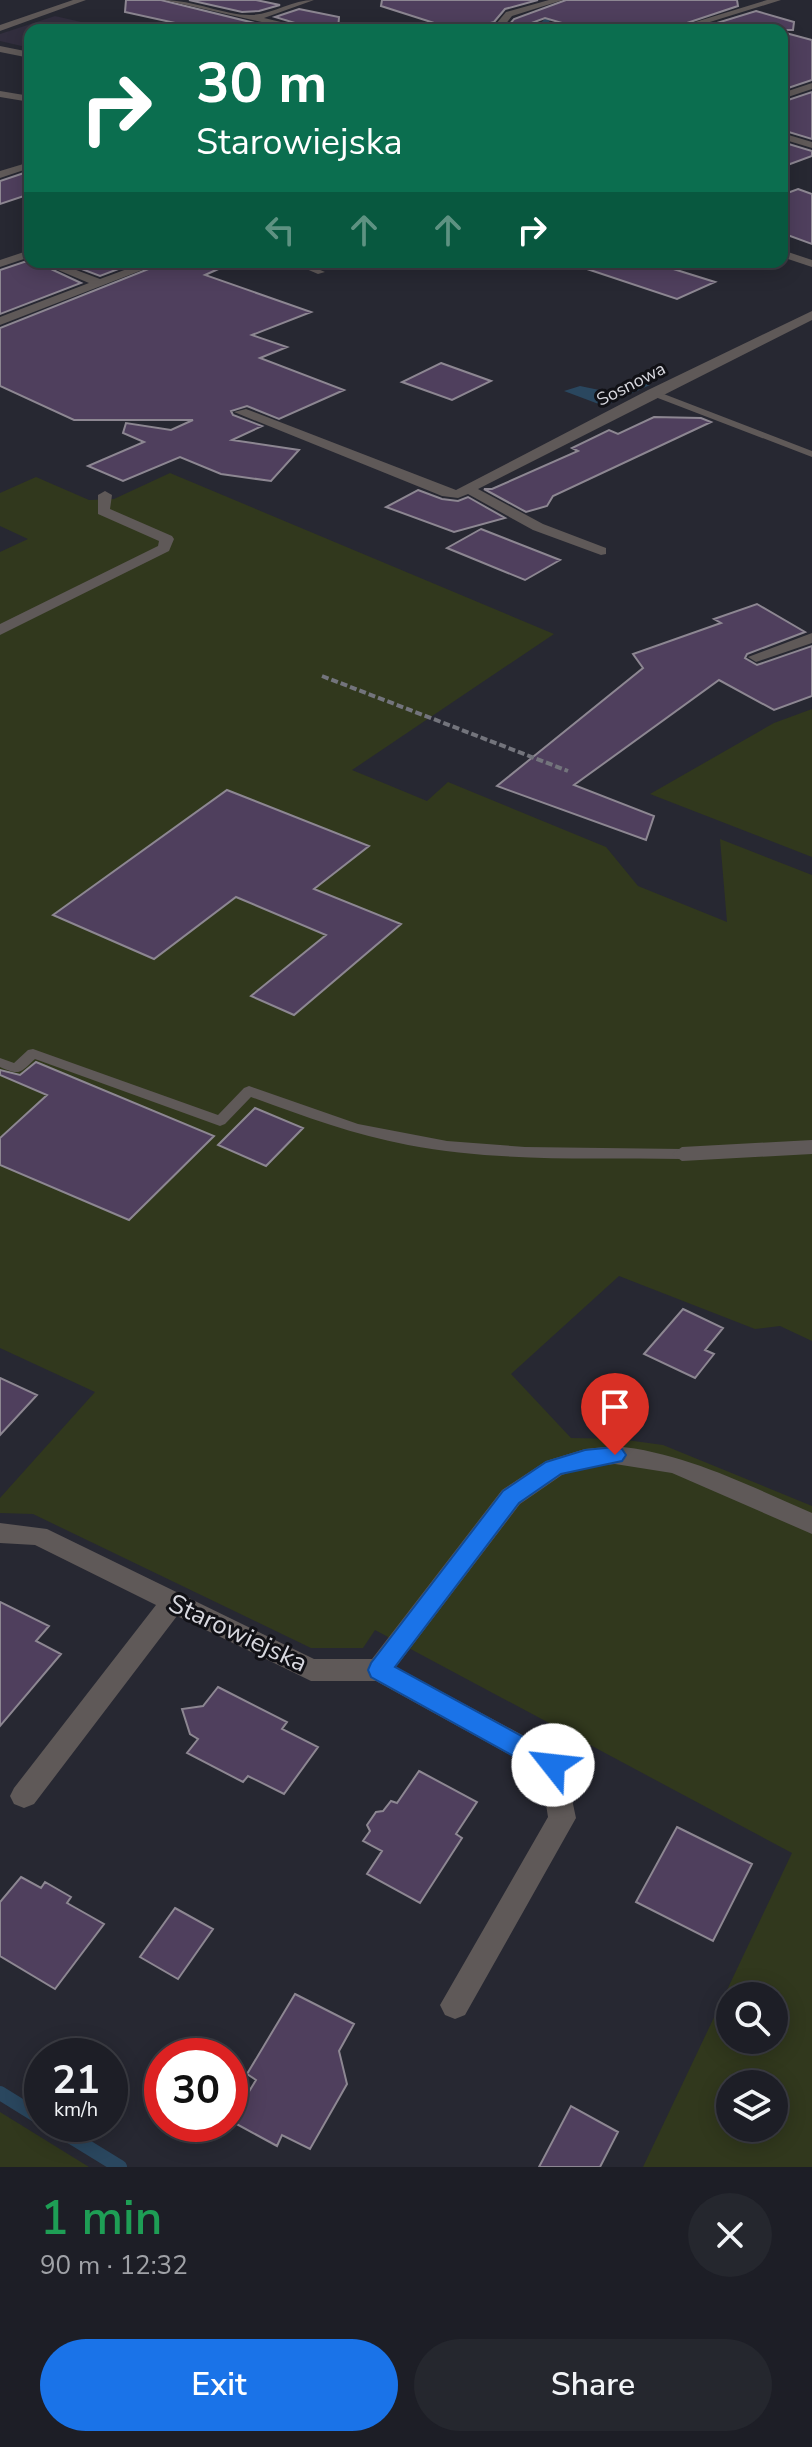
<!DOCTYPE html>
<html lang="en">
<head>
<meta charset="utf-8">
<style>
  body { margin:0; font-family:"Nunito Sans",sans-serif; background:#25272e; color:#f1f3f6; height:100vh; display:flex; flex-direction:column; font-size:30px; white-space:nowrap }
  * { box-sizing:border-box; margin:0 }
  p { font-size:26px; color:#a0a2a7 }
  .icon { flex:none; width:44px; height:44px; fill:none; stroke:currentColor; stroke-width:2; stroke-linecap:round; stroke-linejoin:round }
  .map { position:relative; height:2167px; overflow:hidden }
  .panel { display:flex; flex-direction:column; background:#1d1e26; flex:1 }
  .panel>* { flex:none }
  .top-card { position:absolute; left:24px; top:24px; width:764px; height:244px; border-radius:16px; box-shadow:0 4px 20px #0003,0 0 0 2px #3b3c43; background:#0b6e4f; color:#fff; overflow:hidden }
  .fabs { position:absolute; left:716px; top:1982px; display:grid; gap:16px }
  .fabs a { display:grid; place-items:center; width:72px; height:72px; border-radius:50%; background:#1d1e26; box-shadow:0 4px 20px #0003,0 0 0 2px #3b3c43; font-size:40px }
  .speed { position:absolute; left:24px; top:2038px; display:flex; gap:16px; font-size:40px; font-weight:700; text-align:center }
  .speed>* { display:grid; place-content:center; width:104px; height:104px; border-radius:50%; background:#1d1e26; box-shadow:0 4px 20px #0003,0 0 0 2px #3b3c43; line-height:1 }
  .speed small { font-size:20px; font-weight:400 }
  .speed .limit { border:12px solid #d22; background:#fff; color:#111 }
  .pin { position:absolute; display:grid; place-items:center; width:68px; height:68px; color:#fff; margin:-82px -34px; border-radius:50% 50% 50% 0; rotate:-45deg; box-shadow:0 0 8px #0007 }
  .pin .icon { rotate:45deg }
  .me { position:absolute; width:88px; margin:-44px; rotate:299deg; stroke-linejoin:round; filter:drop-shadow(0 0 6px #0008) }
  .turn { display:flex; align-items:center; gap:28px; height:168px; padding:0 40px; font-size:36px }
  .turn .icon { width:104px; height:104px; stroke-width:2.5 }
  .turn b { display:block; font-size:56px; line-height:68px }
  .lanes { display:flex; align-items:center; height:76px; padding:0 40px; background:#0003; justify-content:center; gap:40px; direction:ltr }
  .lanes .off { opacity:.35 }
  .round { display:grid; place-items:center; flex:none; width:84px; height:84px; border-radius:42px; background:#25272e }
  .summary { display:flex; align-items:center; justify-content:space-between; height:136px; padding:0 40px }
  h1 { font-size:48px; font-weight:600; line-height:60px; color:#1e9e55 }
  .cta { display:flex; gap:16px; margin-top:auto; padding:16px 40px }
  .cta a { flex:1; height:92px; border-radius:48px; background:#1a73e8; color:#fff; font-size:32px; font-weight:600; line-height:92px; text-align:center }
  .cta a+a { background:#25272e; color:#f1f3f6 }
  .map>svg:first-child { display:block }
</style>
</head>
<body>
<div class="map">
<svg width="812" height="2167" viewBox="0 0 812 2167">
  <rect width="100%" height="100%" fill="#272832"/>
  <!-- education -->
  <path fill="#322e3e" d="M55,16l61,14h-86v18l-30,-7v-7z"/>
  <!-- green -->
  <path fill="#31381d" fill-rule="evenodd" d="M170,473l384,161 -202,136 75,31 21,-19 158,65 32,39 89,36 -7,-83 92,36v466l-32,-15 -25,3 -136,-53 -108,98 60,64 48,1 44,6 149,61v661h-169l149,-314 -417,-223 -12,18h-52l-278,-134 -33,-1v-15l95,-106 -95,-44v-796l28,-13 -28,-13v-33l36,-16 53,23 25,-1zM730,1996h44v44h-44zM730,2084h44v44h-44z
    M812,709v148l-162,-63 124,-71z
    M0,2112l89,55h-89z"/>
  <!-- water -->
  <path fill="#2a475f" d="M635,381l15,4 -46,21 -40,-15 16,-5 29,6z"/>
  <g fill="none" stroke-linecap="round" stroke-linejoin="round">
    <!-- stream-far1 -->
    <path stroke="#2a475f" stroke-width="5" d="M551,30l-8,-6 14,-13"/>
    <!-- stream -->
    <path stroke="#2a475f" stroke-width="14" d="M0,2093l42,26
      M50,2124l70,43"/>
  </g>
  <!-- building -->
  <path fill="#4f3f5d" stroke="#8d8792" stroke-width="2" d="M126,0h35l122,30h-76l-82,-18z
    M189,0h67l24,5 -21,6 -17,1z
    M382,0h156l-33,9 -11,13 -28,8h-10l-75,-24z
    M566,0h171l1,6 -72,24h-80l-41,-12 -27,10 -10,-2 6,-7z
    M299,9l40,8 -1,13h-20l-43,-13z
    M756,11l38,11 -1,8h-99z
    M782,32l30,8v40l-30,10z
    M812,92v47l-30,-9v-28z
    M782,142l30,9v5l-30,11z
    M30,171v23l-30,10v-23z
    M798,189l14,5v50l-30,-11v-38z
    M24,262h12l45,21 -81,31v-44z
    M63,262h74l-37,14z
    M166,262h68l-29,13 106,37 -59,23 35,12 -27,11 84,32 -65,29 -32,-13 -16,5 2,4 29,11 -30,14 67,10 -28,31 -50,-7 -41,-17 -57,24 -35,-15 56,-24 -21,-9 3,-10 45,7 22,-10h-119l-74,-34v-58z
    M581,262h70l64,20 -38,17 -96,-32z
    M441,363l50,18 -39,19 -50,-18z
    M654,417l47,1 10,4 -158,74 -6,10 -21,6 -42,-23h8l86,-38 -6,-3 37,-18 9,4z
    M418,490l24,9 16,2 10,-4 37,21 -51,14 -68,-25z
    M481,529l79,31 -35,20 -78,-32z
    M757,604l48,28 -58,22 -2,4 12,7 55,-19v50l-38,14 -55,-30 -145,105 80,31 -8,24 -149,-54 146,-118 -10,-14 88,-31 -7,-4z
    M227,790l142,56 -55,43 87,35 -107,91 -43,-19 75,-61 -90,-38 -82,62 -101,-44z
    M36,1062l178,74 -85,84 -129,-55v-27l47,-43 -47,-20v-5l20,5z
    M255,1108l48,20 -37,38 -48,-21z
    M683,1309l40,19 -18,22 9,4 -19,24 -51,-24z
    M0,1378l37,17 -37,40z
    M0,1602l49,24 -13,15 25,13 -61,72z
    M218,1687l69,35 -5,7 36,18 -34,47 -36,-18 -5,6 -56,-29 11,-14 -8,-5 -8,-25 21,-3z
    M419,1771l58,31 -21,32 6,4 -42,65 -53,-29 15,-23 -19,-10 7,-10 -3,-6 9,-13 7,-1 8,-10 6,2z
    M677,1827l75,37 -39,77 -77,-39z
    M21,1877l20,11 4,-6 26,15 -4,6 37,21 -49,65 -55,-33v-54z
    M175,1908l38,21 -35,50 -38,-22z
    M295,1994l59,30 -15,27 8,33 -37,65 -28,-14 -5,11 -46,-25 25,-41 -9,-6z
    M571,2106l47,26 -18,35h-61z"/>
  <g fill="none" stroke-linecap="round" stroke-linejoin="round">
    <!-- path -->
    <path stroke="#73747c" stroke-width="4" stroke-dasharray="7 3" stroke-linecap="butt" d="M322,676l246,95"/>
    <!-- service -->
    <path fill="#5f5958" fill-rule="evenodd" d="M290,262h11l24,10 -7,2z
      M650,391h6l156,60v6l-162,-62z
      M33,1049l185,66 26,-27 5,-2 109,38 89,17 78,6 157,2 7,5 -7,5c-91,-1 -184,3 -274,-14 -54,-10 -105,-29 -157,-48l-26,27 -5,2 -185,-67c-15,14 -15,17 -35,8v-9l14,5 14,-13z"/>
    <!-- minor -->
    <path fill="#5f5958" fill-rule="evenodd" d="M73,0h13l-86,31v-6z
      M164,0c29,0 63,16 88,15 21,-1 40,-15 62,-15l-50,18 51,12h-18z
      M549,0h14l-51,16 -11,14h-10l15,-18z
      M767,0h14l-97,30h-15z
      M812,83v6l-30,10v-6z
      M0,91l30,5v6l-30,-5z
      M782,133l30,9v6l-30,-9z
      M30,162v6l-30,10v-7z
      M30,250v7l-30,10v-7z
      M39,262h16l45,17 46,-17h17l-163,63v-8l89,-34z
      M812,311v9l-334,169 65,35 63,24v6l-5,1 -68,-25 -65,-36 -10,4 -16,-2 -208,-84 12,-3 210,81 192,-100z
      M105,491l7,4 -2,14 62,27 2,3 -5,12 -169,84v-11l158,-78 1,-5 -61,-27v-19z
      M812,633v10l-56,19 -8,-5z
      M812,1140v14l-130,7 -10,-7 10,-7z
      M615,1446c71,7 132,39 197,67v21l-140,-61 -57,-9 -30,3 -23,8 -42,29 -124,163 167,90 13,61 -111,197 -10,4 -10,-4 -5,-10 108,-188 -7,-45 -165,-91h-65l-134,-65 -143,188 -10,4 -10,-4 -4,-8 4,-8 142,-183 -121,-60 -35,-2v-20l47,6 267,130h58l130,-169 44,-29 39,-12z"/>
    <!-- tertiary -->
    <path fill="#5f5958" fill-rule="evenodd" d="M0,46l30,6v6l-30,-6z
      M782,250l30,10v7l-30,-10z"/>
  </g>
  <!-- route -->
  <path fill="#1a73e8" stroke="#114b97" stroke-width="2" d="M615,1447l7,2 4,6 -4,6 -61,13 -42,29 -124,164 167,91 3,7 -3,8 -9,3 -9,-3 -173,-96 -3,-7 3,-7 132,-172 43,-29 39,-12z"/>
  <g text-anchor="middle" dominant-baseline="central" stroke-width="6" stroke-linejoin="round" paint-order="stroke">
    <!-- far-street labels -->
    <g font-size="18" fill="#d8d8df" stroke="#111116">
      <text transform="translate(631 384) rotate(-27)">Sosnowa</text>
    </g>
    <!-- near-street labels -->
    <g font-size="26" fill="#d8d8df" stroke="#111116">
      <text transform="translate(238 1633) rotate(25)">Starowiejska</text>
    </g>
  </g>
</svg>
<div class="fabs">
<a><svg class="icon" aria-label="search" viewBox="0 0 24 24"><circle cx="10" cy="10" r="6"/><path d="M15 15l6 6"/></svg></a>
<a><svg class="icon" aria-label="layers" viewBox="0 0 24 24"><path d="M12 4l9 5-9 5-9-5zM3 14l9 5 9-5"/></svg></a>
</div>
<div class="speed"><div>21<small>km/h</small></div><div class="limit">30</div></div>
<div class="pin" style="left:615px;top:1455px;background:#d93025"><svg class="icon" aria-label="arrive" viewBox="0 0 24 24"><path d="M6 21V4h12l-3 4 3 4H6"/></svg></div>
<svg class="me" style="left:553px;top:1765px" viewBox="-20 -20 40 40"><circle r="19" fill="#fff"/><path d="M0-13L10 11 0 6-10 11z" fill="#1a73e8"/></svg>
<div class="top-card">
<div class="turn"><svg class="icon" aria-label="right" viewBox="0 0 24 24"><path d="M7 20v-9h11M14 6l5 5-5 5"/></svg><div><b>30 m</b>Starowiejska</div></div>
<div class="lanes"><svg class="icon off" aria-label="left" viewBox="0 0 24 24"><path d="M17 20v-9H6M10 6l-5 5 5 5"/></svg><svg class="icon off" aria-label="ahead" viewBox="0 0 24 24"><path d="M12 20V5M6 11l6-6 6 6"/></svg><svg class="icon off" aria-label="ahead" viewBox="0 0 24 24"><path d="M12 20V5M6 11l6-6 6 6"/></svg><svg class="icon" aria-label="right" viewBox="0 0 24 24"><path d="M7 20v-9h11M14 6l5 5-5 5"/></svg></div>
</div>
</div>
<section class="panel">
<div class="summary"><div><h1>1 min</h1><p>90 m · 12:32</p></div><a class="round"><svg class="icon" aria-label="close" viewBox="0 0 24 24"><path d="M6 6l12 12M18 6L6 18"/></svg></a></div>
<div class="cta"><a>Exit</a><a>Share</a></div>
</section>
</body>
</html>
